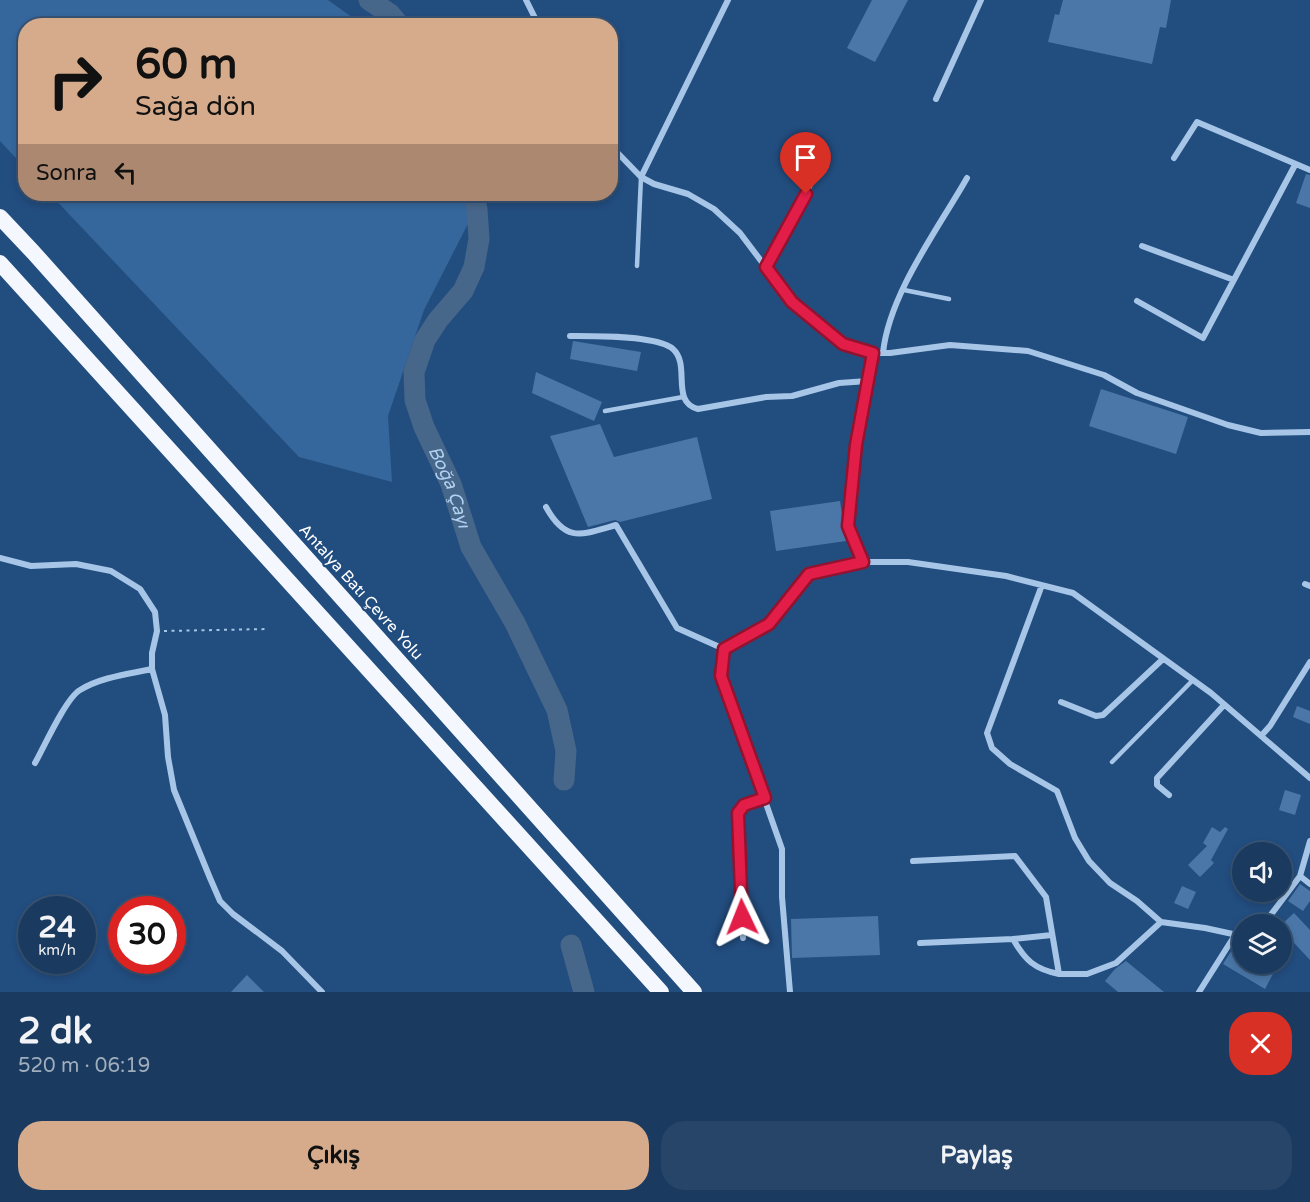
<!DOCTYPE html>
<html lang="tr">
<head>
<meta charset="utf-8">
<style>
  body { margin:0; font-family:"Varela Round",sans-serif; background:#274568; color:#f1f3f6; height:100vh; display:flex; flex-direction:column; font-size:22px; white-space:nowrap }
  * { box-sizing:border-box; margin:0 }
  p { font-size:20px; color:#9fadbd }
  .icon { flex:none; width:33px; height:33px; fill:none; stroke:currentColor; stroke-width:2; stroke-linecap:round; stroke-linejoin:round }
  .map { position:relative; height:992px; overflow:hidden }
  .side { display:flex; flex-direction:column; background:#1a3a5f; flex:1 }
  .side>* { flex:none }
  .banner { position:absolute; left:18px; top:18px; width:600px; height:183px; border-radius:24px; box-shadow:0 3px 9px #0003,0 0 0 2px #385474; background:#d6ab8b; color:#111; overflow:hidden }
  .fabs { position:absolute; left:1232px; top:842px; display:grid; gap:12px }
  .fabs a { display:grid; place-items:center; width:60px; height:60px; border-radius:50%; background:#1a3a5f; box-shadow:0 3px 9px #0003,0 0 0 2px #385474; font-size:30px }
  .speed { position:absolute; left:18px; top:896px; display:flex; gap:12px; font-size:30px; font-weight:700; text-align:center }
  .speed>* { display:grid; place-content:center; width:78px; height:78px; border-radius:50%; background:#1a3a5f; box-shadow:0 3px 9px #0003,0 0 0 2px #385474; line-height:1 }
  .speed small { font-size:15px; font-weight:400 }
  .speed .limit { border:9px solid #d22; background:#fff; color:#111 }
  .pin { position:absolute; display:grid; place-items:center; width:51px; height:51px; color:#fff; margin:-62px -26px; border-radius:50% 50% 50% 0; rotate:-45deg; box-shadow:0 0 6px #0007 }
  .pin .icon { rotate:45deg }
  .me { position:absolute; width:66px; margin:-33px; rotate:358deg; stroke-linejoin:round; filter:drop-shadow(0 0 4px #0008) }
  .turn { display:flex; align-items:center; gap:21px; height:126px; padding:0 18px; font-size:27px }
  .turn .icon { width:78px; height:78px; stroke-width:2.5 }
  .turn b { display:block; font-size:42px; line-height:51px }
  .then { display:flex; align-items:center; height:57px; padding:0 18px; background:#0003; gap:12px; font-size:22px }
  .round { display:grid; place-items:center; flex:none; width:63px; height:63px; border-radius:24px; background:#274568 }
  .headline { display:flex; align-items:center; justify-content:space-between; height:102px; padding:0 18px }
  h1 { font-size:36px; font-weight:800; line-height:45px }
  .action { display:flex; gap:12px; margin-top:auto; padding:12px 18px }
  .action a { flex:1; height:69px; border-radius:24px; background:#d6ab8b; color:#111; font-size:24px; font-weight:800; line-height:69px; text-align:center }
  .action a+a { background:#274568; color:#f1f3f6 }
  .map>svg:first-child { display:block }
</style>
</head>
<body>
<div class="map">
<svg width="1310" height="992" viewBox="0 0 1310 992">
  <rect width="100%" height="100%" fill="#224d7f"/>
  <!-- green -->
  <path fill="#35679d" d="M0,0h328l35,25 -337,1 -1,142 -25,-27z
    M50,194h421l6,12 -53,104 -36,106 4,66 -93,-25z"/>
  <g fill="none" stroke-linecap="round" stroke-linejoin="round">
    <!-- river -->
    <g stroke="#46668a" stroke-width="21">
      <path d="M369,0l21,14 10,12"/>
      <path id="s1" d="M474,194l3,15 2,30 -5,28 -11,24 -25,29 -13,20 -11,32 1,28 9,27 27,57 20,63 44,76 42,87 9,41 -2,29"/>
      <path d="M571,945l13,47"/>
    </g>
  </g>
  <!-- building -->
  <path fill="#4a77a8" d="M872,0h36l-33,62 -28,-14z
    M1063,0h108l-5,28 -6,-1 -8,37 -104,-22 7,-28 4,1z
    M1306,174l4,1v33l-14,-5z
    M573,341l68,11 -4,19 -67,-12z
    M536,372l66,30 -8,19 -62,-28z
    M1101,389l87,28 -12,37 -87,-28z
    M600,424l14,33 83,-20 15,62 -92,23 -5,-2 -27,7 -38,-91z
    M840,501l6,40 -70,10 -6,-40z
    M1297,706l13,5v13l-17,-7z
    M1285,790l16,5 -6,20 -16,-5z
    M1212,827l8,5 5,-5 3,2 -17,31 3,3 -14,14 -12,-12 19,-19 -4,-3z
    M1300,884l10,7v10l-7,10 -15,-10z
    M1182,886l14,6 -8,17 -14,-6z
    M1294,913l16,17v30l-29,-31v-4z
    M878,916l2,39 -88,3 -1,-39z
    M1233,948l9,5v10h20l13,7 -10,19 -42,-25z
    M1126,961l38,31h-46l-13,-11 10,-12z
    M247,975l17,17h-33z"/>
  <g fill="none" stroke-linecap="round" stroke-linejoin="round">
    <!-- path -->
    <path stroke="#a7c6e7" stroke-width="2" stroke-dasharray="3 4.5" stroke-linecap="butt" d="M164,631l105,-2"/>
    <!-- service -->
    <path stroke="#a7c6e7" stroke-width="4.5" d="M637,266l4,-89
      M766,267l23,-39 35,-69
      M904,290l45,9
      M605,411l78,-14
      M1112,762l81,-82"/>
    <!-- minor -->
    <path stroke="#a7c6e7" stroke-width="6" d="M526,0l13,26
      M936,99l45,-99
      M610,145l31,32 13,7 34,10 26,15 26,24 52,69 51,42 30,9h17l60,-8 78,6 76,24 33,18 91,32 33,8 49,-1
      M1174,158l23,-36 113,48
      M641,177l87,-177
      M1142,246l92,34
      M1137,301l66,37 92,-173
      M570,336c22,0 87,-1 103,13 18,16 -3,53 25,60l68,-12 26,-1 47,-13 29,-2
      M883,353c6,-59 55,-124 84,-175
      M546,507c20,36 35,28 70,18l61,103 47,21
      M0,558l31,8 45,-2 35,7 29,18 15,23 2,19 -5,22v16l13,46 3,42 6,33 36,88 10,23 13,13 49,37 40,41
      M863,562l-15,-36 8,-81 17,-92
      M1305,584l5,2
      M1042,585l-55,148 5,15 18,16 47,27 18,47 14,23 21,22 27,18 24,21
      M1061,702l35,14 7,-1 60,-56
      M1261,736l9,-10 40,-64
      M35,763c9,-16 31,-65 45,-73 21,-13 49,-16 72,-21
      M1169,795l-12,-10v-7l67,-73
      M1310,841l-10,35 10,8
      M913,861l102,-5 31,41 13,77h28l29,-11 45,-41 44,6 37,8
      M1264,924l36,-48
      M1052,935l-39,4c12,21 21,30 46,35
      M743,938l-5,-125 6,-8 21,-7
      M920,943l93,-4
      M790,992l-8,-95v-48l-61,-173 3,-27 45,-25 40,-50 54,-12h45l98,14 67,17 138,100 99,85
      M1199,992l36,-57"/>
    <!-- trunk -->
    <path stroke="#f4f8fe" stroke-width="16" d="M0,217l33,35 661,740
      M0,263l661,729"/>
  </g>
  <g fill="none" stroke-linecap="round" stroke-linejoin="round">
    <!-- route casing -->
    <g stroke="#92132f" stroke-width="15">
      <path id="route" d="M742,917l-4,-104 6,-8 21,-7 -44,-122 3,-27 45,-25 40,-50 54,-12 -15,-36 8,-81 17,-92 -30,-9 -51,-42 -26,-35 40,-73"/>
    </g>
    <!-- route -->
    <use href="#route" stroke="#e11d48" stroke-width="10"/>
  </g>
  <g text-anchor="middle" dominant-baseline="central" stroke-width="4.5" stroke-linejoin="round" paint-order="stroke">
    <!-- street labels -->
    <g font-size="16" fill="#fff" stroke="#224d7f">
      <text transform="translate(361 592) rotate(48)">Antalya Batı Çevre Yolu</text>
    </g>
    <!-- water labels -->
    <g font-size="18" font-style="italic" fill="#b2d0ef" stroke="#224d7f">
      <text stroke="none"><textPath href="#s1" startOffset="318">Boğa Çayı</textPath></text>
    </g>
  </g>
</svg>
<div class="fabs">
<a><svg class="icon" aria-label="sound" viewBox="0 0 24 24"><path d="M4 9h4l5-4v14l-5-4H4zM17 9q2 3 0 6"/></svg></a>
<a><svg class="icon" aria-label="layers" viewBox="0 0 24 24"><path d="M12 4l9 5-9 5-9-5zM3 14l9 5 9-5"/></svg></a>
</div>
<div class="speed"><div>24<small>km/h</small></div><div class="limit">30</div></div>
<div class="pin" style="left:806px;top:194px;background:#d93025"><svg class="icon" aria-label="arrive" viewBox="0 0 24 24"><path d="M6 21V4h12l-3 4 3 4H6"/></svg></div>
<svg class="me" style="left:742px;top:917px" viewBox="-20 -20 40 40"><path d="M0-17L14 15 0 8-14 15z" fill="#e11d48" stroke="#fff" stroke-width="4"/></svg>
<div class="banner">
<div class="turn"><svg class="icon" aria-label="right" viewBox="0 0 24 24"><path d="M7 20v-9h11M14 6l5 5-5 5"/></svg><div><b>60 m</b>Sağa dön</div></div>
<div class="then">Sonra<svg class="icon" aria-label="left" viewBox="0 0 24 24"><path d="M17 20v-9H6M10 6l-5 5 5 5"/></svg></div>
</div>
</div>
<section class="side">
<div class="headline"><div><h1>2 dk</h1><p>520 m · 06:19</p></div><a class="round" style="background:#d93025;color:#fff"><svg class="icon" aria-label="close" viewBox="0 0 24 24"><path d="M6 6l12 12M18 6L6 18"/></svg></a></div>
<div class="action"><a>Çıkış</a><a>Paylaş</a></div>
</section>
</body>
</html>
